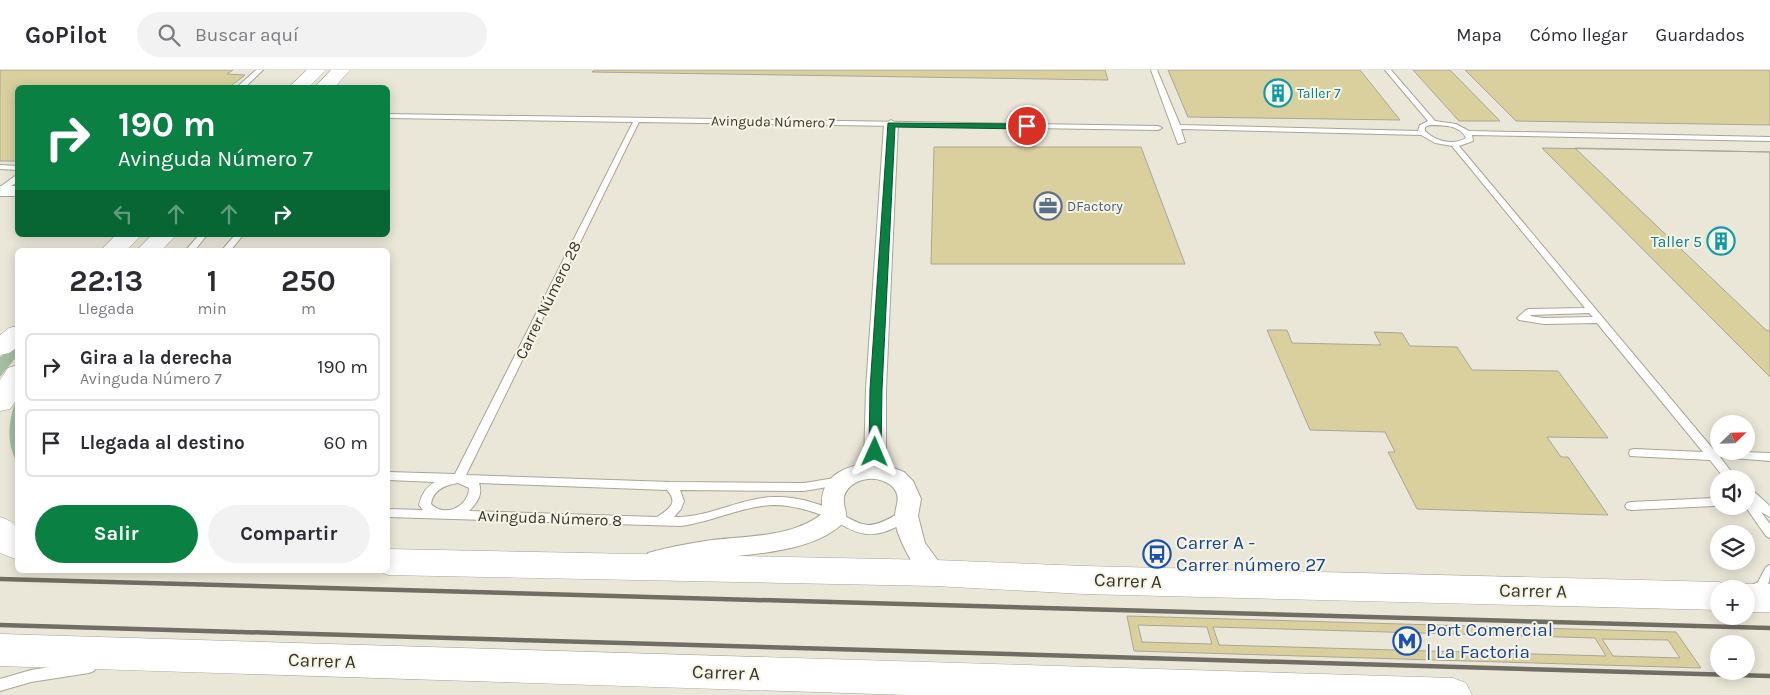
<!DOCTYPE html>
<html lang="es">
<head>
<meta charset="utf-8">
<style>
  body { margin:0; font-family:Karla,sans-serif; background:#f2f2f3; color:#2b2b33; height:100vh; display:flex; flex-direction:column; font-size:19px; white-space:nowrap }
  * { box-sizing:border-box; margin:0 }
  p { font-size:16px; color:#7c7c81 }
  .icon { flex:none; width:28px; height:28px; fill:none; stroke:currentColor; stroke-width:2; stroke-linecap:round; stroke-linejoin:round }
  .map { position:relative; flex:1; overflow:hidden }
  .sheet { position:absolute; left:15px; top:178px; width:375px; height:325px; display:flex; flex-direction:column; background:#fff; border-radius:8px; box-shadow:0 2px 12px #0003 }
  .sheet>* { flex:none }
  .top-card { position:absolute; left:15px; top:15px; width:375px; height:152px; border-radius:8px; box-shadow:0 2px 12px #0003; background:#0b8043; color:#fff; overflow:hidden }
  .needle { width:32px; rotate:67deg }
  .controls { position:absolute; left:1710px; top:345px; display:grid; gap:10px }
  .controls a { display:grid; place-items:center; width:45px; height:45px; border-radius:50%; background:#fff; box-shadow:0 2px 12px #0003; font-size:25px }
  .pin { position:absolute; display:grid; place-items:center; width:42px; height:42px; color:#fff; margin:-21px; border:2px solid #fff; border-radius:50%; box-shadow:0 1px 5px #0007 }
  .me { position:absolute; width:55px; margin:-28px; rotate:1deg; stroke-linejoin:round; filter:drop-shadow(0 0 4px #0008) }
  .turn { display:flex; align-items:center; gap:18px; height:105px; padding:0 20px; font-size:22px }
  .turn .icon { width:65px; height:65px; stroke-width:2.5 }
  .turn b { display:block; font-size:35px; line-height:42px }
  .lanes { display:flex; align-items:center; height:48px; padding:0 20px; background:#0003; justify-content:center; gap:25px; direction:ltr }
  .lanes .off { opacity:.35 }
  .eta { display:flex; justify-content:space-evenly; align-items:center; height:85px; text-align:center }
  .eta b { font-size:30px; font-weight:700; line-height:35px }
  .action { display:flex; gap:10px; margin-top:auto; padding:10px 20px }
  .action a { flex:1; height:58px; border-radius:30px; background:#0b8043; color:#fff; font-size:20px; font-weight:700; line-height:58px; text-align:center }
  .action a+a { background:#f2f2f3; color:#2b2b33 }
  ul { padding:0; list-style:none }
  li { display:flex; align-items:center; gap:15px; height:68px; margin:0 10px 8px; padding:0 10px; border:2px solid #e1e1e2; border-radius:8px }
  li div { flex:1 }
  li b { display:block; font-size:19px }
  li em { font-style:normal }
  header { display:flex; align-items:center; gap:30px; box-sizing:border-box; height:70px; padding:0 25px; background:#fff; border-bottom:1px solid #e1e1e2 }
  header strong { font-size:24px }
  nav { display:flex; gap:28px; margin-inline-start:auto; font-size:18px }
  .search { width:350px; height:45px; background:#f2f2f3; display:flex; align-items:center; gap:12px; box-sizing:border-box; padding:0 18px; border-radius:28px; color:#7c7c81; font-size:19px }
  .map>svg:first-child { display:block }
</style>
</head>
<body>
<header>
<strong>GoPilot</strong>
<div class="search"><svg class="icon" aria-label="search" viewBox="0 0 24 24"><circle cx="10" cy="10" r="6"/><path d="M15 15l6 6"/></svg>Buscar aquí</div>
<nav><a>Mapa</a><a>Cómo llegar</a><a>Guardados</a></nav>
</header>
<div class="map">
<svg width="1770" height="625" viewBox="0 0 1770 625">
  <rect width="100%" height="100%" fill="#eae7d8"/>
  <!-- green -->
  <path fill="#a3bea1" d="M17,276v10l-17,21v-20z
    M17,327v65c-12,-21 -8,-43 0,-65z"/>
  <!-- building -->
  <path fill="#dad09e" stroke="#a8a697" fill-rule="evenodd" d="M0,0h233l-6,4 18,1 -17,13h-210v73h-18z
    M594,0h511l3,10 -516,-8z
    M1168,0h192l40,50 -212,-3z
    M1413,0h37l50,51h-41z
    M1465,0h305v55l-254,-4z
    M934,77h207l44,117h-254z
    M1542,78l228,4v225z
    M1575,78l195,4v179l-4,-1z
    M1267,260h20l5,13 89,2 -7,-13 28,1 8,13 47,1 15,23 86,1 50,67 -61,-1 14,20h7l40,58 -191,-6 -29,-57h7l-10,-20 -75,-2z
    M1127,546l549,16 25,36 -567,-17zM1138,555l69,2 5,17 -70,-2zM1213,557l382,11 11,18 -387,-11zM1602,569l66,1 12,18 -67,-2z"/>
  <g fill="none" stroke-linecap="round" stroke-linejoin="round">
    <!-- lane casing -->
    <g stroke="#a8a597" stroke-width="2">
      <path id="lane" d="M256,0h7l-19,18h-8z
        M1151,0h6l23,55 238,6 2,-6 8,-4 -43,-51h6l44,51 21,3 13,7 301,6v4l-298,-6 1,6 -14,5 254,303 6,1v1l51,2v8l-50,-4 17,22h-12l-15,-19 -80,-4 -1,-3 1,-3 4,-1 69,3 -106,-129 -53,1 -25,-4 -2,-2 9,-8 3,-1 56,-1 -133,-162 -17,-3 -14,-8 -240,-6 4,13 -7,2zM1430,55c13,0 30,0 36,13 -13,8 -31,3 -41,-7v-4zM1589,243l4,4 -49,1 -14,-2 1,-1z
        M388,44l770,12 4,2 -4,2 -519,-8 -173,353 204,7 134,1 37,-6 4,1 2,3 -2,3 -41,7 -124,-1 4,11 -3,8 -7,8c34,1 66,-19 100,-20 21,-1 45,6 63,15 11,5 19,12 31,13 18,0 33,-17 42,-14l2,3c-4,6 -11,11 -18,14 -34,16 -46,-3 -75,-14 -14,-5 -30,-9 -45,-9 -32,1 -62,17 -93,21l-293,-9v-8l35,1 -4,-5c2,-10 7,-18 16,-23l-47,-2v-8l67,2 178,-352 -245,-4zM458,413l11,5c0,19 -25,30 -38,16 2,-14 14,-19 27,-21zM479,413l188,7c12,13 2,19 -10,27l-188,-6c8,-8 14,-16 10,-28z
        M0,95l18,1v4l-18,-1z
        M15,106h3v6l-18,10v-5z
        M199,165h8l-12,15h-9z
        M235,165h8l-12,15h-9z
        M1746,417l4,1 20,18v11l-9,-5 9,12v14l-4,-2 -21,-30h1z
        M1714,428l5,2 -1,5 -4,1 -83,4 -4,-1 -2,-3 2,-3 4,-1z
        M1770,495c0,17 0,24 -16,30l-4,-1 -2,-4 2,-4 8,-4 8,-15z
        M89,591l5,2 2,4 -2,4 -5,2 -58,9 -31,9v-12l31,-9z"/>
    </g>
    <!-- street casing -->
    <g stroke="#a8a597" stroke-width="2">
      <path id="street" d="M891,50l7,4 -12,265v76l18,7 9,9 8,18 -3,17 7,27 22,30 -3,7c-6,2 -13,4 -18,-1 -13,-11 -32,-46 -31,-63 0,-9 6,-17 0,-26 -5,-8 -17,-12 -27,-11 -12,1 -26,10 -24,24 0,4 3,10 2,14 -2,6 -8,11 -13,14 -32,23 -98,24 -136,30 -16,3 -33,11 -49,6l-3,-7 3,-7c21,-6 43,-10 64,-13 35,-4 83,-3 111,-27 -6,-30 13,-45 41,-49l2,-75 18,-265z
        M0,116h18v10h-18z"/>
    </g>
    <!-- secondary casing -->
    <g stroke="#a8a597" stroke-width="1">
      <path id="secondary" d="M307,0h19l-18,18h-20z
        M331,0h19l-16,18h-20z
        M116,165h25l-14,15h-26z
        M152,165h24l-14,15h-25z
        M18,256v21l-9,6 -9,2v-20l9,-7z
        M18,295v32l-8,12 -10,2v-31l8,-12z
        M0,447c24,7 18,21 18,43l-18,-7z
        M388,479l547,11 149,6 635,16 12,4 2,3h-14v21l-635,-16 -149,-8 -547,-11 -12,-5h12z
        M1746,514h24v28h-24v-23h-13z
        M0,564l1453,44 13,5 6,12h-564l-908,-29z"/>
    </g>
    <!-- lane -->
    <use href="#lane" fill="#fff" fill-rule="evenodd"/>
    <!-- street -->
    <use href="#street" fill="#fff" fill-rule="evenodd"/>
    <!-- secondary -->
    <use href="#secondary" fill="#fff" fill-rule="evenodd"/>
    <!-- rail -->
    <path stroke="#6f6d64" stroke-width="4.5" d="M0,509l1770,49
      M0,555l1770,51"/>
  </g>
  <!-- route -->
  <path fill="#0b8043" stroke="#07532c" d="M888,53l139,1 4,2 -4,3 -132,-2 -13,262 -1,63 -6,4 -6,-4 1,-63z"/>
  <!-- icons -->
  <defs>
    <g id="building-ring" transform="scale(1.4375)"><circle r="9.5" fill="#f7f5e5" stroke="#0f9aa8" stroke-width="1.5"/><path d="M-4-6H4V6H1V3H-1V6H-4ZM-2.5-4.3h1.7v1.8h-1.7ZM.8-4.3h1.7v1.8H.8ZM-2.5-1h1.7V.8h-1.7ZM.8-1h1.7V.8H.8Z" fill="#0f9aa8"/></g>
    <g id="office-ring" transform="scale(1.4375)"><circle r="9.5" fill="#f7f5e5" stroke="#5c6f8a" stroke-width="1.5"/><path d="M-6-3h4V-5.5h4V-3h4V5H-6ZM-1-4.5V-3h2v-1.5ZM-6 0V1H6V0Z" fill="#5c6f8a"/></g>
    <g id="bus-ring" transform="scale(1.4375)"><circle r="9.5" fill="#f7f5e5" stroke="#1a4fb4" stroke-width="1.5"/><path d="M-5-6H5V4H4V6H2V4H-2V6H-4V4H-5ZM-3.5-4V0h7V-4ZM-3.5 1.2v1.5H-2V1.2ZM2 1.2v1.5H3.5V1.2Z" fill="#1a4fb4"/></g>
    <g id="metro-ring" transform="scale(1.4375)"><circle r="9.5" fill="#f7f5e5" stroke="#1a4fb4" stroke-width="1.5"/><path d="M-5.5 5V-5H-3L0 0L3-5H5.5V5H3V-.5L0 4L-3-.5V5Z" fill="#1a4fb4"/></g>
  </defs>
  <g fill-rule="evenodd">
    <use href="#building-ring" x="1278" y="23"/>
    <use href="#office-ring" x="1048" y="136"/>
    <use href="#building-ring" x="1721" y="171"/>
    <use href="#bus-ring" x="1157" y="484"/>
    <use href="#metro-ring" x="1407" y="571"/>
  </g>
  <g text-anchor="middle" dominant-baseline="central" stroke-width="4" stroke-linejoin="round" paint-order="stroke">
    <!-- far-culture labels -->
    <g font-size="14" fill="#0d838f" stroke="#f7f5e5" text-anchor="start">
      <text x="1297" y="23">Taller 7</text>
    </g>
    <!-- far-street labels -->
    <g font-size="14" fill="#373630" stroke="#f7f5e5">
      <text transform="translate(773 52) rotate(1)">Avinguda Número 7</text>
    </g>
    <!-- far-service labels -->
    <g font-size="14" fill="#4e5e75" stroke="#f7f5e5" text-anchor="start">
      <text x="1067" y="136">DFactory</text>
    </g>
    <!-- culture labels -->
    <g font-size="16" fill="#0d838f" stroke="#f7f5e5" text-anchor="end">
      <text x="1702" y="171">Taller 5</text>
    </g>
    <!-- street labels -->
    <g font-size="16" fill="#373630" stroke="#f7f5e5">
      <text transform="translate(548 230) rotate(-64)">Carrer Número 28</text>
      <text transform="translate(550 448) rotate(2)">Avinguda Número 8</text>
    </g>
    <!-- near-transit labels -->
    <g font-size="19" fill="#164399" stroke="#f7f5e5" text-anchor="start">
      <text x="1176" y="473">Carrer A -<tspan x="1176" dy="22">Carrer número 27</tspan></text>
      <text x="1426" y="560">Port Comercial<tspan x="1426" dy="22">| La Factoria</tspan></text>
    </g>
    <!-- near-street labels -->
    <g font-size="19" fill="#373630" stroke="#f7f5e5">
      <text transform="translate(1128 511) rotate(2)">Carrer A</text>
      <text transform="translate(1533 521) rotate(1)">Carrer A</text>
      <text transform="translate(322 591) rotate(2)">Carrer A</text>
      <text transform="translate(726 603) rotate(2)">Carrer A</text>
    </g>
  </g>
</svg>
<div class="controls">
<a><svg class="needle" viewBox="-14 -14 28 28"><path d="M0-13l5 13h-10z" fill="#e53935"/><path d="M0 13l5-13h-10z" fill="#7c7c81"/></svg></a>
<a><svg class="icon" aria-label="sound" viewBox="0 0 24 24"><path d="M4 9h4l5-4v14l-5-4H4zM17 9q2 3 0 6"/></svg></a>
<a><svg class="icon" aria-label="layers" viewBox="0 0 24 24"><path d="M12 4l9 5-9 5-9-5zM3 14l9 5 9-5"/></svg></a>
<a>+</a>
<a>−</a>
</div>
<div class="pin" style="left:1027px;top:56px;background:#d93025"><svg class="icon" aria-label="arrive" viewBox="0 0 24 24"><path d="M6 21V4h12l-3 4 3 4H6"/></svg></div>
<svg class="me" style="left:875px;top:382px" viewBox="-20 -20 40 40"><path d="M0-17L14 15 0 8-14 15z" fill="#0b8043" stroke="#fff" stroke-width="4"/></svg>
<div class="top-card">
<div class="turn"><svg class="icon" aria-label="right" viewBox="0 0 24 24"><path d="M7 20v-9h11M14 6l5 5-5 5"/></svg><div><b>190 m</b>Avinguda Número 7</div></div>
<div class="lanes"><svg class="icon off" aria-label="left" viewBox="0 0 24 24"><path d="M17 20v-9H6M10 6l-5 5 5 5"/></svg><svg class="icon off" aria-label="ahead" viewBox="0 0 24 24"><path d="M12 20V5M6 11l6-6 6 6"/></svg><svg class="icon off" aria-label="ahead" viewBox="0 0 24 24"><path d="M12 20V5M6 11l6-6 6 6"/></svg><svg class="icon" aria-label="right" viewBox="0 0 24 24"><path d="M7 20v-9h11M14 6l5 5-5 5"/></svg></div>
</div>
<section class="sheet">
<div class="eta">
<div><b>22:13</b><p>Llegada</p></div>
<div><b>1</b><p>min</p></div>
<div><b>250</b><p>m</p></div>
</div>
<ul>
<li><svg class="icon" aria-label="right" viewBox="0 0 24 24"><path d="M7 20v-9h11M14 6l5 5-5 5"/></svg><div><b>Gira a la derecha</b><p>Avinguda Número 7</p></div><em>190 m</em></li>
<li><svg class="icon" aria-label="arrive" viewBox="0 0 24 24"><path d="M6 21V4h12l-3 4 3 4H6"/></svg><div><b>Llegada al destino</b></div><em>60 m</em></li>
</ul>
<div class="action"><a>Salir</a><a>Compartir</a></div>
</section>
</div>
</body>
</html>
